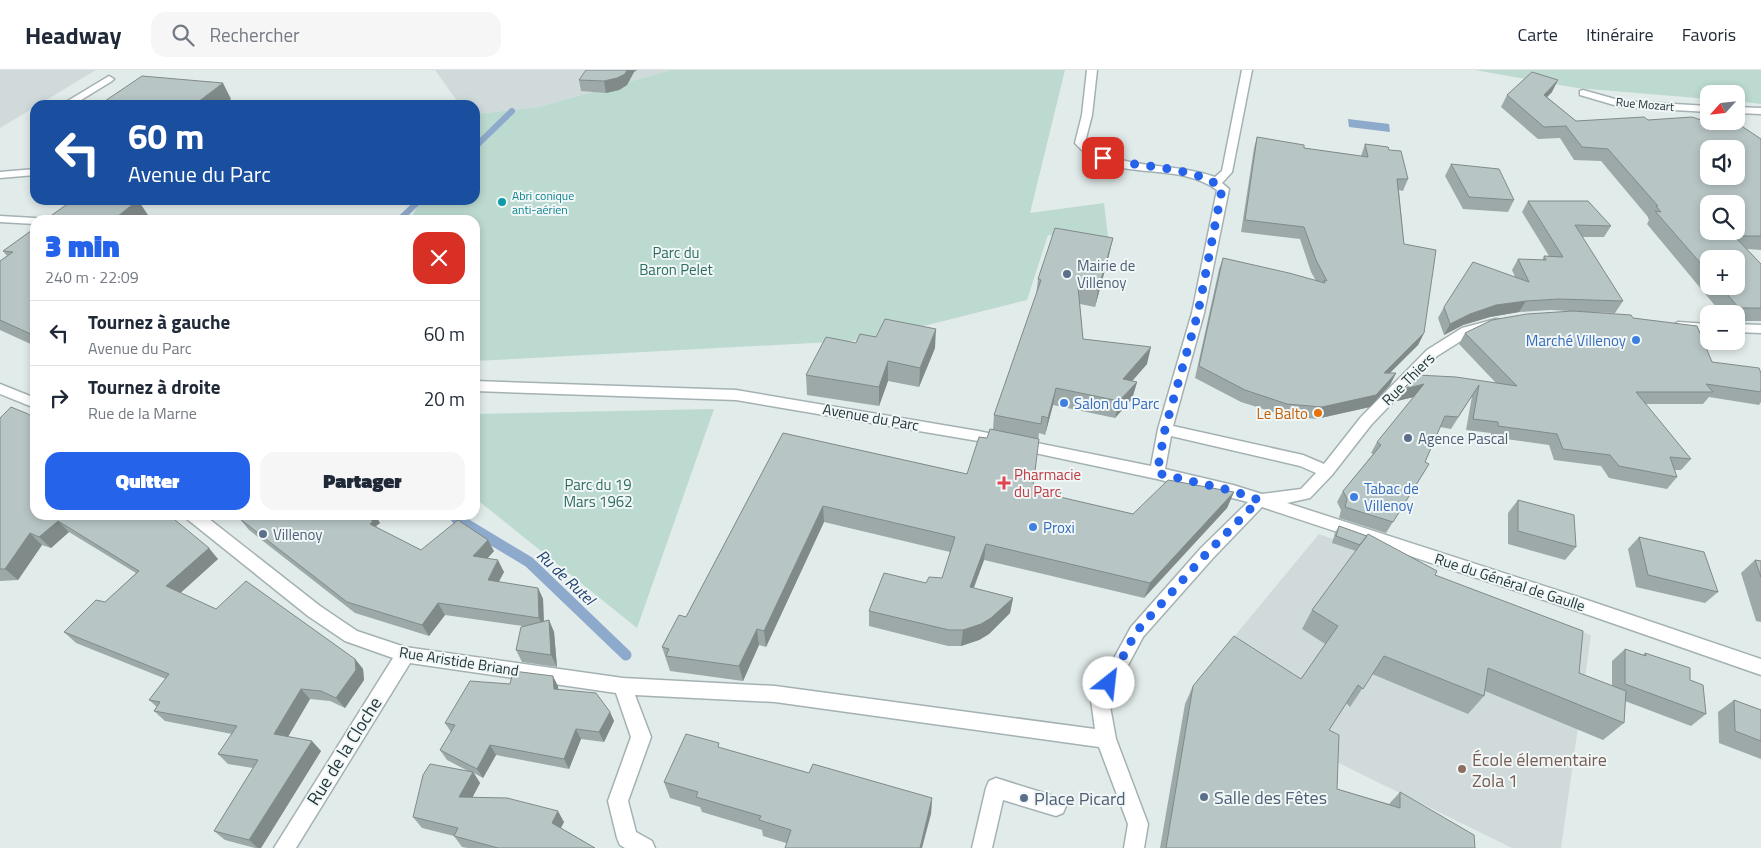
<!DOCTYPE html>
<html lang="fr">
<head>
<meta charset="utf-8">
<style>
  body { margin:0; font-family:"Titillium Web",sans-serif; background:#f6f6f7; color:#1f2937; height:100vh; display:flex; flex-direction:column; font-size:19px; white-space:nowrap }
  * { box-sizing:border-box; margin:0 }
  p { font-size:16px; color:#747a83 }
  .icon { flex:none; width:28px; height:28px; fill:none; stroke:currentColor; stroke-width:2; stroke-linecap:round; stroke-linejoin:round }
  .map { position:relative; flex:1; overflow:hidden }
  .sheet { position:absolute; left:30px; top:145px; width:450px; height:305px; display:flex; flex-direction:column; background:#fff; border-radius:15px; box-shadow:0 2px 8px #0003 }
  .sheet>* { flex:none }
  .banner { position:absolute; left:30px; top:30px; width:450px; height:105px; border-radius:15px; box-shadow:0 2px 8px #0003; background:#1a4fa0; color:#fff; overflow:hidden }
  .needle { width:32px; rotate:243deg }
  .tools { position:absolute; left:1700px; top:15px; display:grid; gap:10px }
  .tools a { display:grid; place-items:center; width:45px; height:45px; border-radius:10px; background:#fff; box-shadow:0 2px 8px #0003; font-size:25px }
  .pin { position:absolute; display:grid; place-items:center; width:42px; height:42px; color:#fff; margin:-21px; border-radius:10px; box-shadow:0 2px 8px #0006 }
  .me { position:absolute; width:55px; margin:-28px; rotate:29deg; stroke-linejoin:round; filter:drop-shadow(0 0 4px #0008) }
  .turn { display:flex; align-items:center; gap:18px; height:105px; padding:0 15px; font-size:22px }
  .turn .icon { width:65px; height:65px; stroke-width:2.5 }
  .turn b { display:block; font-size:35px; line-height:42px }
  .round { display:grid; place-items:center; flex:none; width:52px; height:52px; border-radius:15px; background:#f6f6f7 }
  .head { display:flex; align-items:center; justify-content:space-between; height:85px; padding:0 15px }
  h1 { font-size:30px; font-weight:800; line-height:38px; color:#2563eb }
  .primary-button { display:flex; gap:10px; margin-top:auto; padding:10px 15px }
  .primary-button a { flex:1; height:58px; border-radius:15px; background:#2563eb; color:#fff; font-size:20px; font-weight:800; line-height:58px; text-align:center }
  .primary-button a+a { background:#f6f6f7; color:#1f2937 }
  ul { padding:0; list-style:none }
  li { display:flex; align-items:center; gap:15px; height:65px; padding:0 15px; border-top:1px solid #e0e1e3 }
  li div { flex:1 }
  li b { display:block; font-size:19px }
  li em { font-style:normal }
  header { display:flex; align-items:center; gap:30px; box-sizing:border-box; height:70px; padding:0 25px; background:#fff; border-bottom:1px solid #e0e1e3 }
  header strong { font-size:24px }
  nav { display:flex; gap:28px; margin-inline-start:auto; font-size:18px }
  .search { width:350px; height:45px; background:#f6f6f7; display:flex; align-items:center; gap:12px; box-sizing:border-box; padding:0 18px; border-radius:15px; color:#747a83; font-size:19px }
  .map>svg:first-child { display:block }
</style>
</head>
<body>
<header>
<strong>Headway</strong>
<div class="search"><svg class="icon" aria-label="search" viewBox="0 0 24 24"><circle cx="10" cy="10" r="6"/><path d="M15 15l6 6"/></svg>Rechercher</div>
<nav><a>Carte</a><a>Itinéraire</a><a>Favoris</a></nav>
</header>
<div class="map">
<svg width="1761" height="778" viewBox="0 0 1761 778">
  <rect width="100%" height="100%" fill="#e1ebea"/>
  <!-- built -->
  <path fill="#d0dada" d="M0,0h96l-58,35h-3v2l-35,21z
    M435,0h236l-132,37 -64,7v-9h-15z
    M1319,464l272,101 -30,213h-49l-322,-158z"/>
  <!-- green -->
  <path fill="#bcdad0" d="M671,0h394l-35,143 74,-10 5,41 -61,-9 -21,65 -159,40 -393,21v-141h-65l11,-20h54v-86l64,-7z
    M1475,0h286v34l-25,-3v-7h-27v5l-132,-11z
    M714,339l-77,219 -162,-130v-84z"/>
  <!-- water -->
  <path fill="#8da9cb" d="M1348,49l41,5 1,8 -41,-5z"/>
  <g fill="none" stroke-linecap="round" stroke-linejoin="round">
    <!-- stream-far2 -->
    <path stroke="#8da9cb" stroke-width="6" d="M475,77l37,-36
      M399,150l21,-20"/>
    <!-- stream-far1 -->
    <path stroke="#8da9cb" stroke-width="8" d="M452,445l6,4"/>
    <!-- stream -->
    <path stroke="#8da9cb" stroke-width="11" d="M456,448l73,44 97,93"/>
    <!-- minor casing -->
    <g stroke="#a4b1b2" stroke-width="3">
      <path id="minor" d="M1087,0h10l-5,45 -7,27c36,30 86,19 130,35l7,-6 20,-101h10l-20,102 -10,11 7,6 -25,124 -31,113 130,29 21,9 37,-47 66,-67 35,-22 34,-9 5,1 2,3 -2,3 -29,8 -35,22 -66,69 -39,50 -22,23 -23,5 297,96 177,60v16l-178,-62 -321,-106 -49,51 -70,79 -34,64 7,38 32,85 -4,24h-20l4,-24 -29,-77 -324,-45 -140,-7 16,42 -23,64 8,31 16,9 3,7h-30l-5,-3 -3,-7 -9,-37 23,-64 -15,-44 -206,-30 -114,185h-22l119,-190 -48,-17 -37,-25 -121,-97 -2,-4h19l116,91 37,25 48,16 218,31 152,8 320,43 -4,-29 40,-73 70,-79 47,-46 -91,-23 -179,-38 -242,-41 -261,-9v-10l261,9 242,41 173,35 7,-37 34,-116 25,-123c-41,-31 -107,-5 -142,-47l7,-28zM1171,366l129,30 16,7 -15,16 -39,5 -29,-9 -68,-16z
        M109,6l5,3 -2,2 -39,24h-12z
        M1583,20l39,11 87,5v6l-88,-5 -41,-12v-4z
        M1736,37l25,1v6l-25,-1z
        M35,99v6l-35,3v-6z
        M0,146l35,2 5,2h-5v4l-35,-2z
        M1678,252l31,2v8l-36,-3 -2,-3z
        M1736,254l25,1v8l-25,-1z
        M0,314l35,14v10l-35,-14z
        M996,708l67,21 3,7 -3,7 -7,3 -53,-16 -11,48h-20l14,-60 3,-7z"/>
    </g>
    <!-- minor -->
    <use href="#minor" fill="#fff" fill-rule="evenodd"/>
  </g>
  <!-- wall -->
  <path fill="#9da9a9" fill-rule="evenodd" d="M634,2l-7,13 -8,5 -13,3 -25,-2 -2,-11z
    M1552,22l-5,5 29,24 72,-1 113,19v111l-14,-1 14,15v57h-25v-7h-14l-75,-90 2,-4 -1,-2v-1l-47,-56 -27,-1 -14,-22 -22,1 -37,-32 6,-12zM1709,189l27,27h-27z
    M1257,67l47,11 57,8 4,-12 24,6 19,29 -5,12 -4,-1 5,54 20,89 -6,12 -29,28h7l-6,12 -20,22 -54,12 -34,-4 -41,-13 -46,-24 24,-109 4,-11 93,23 -5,-9 -11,-33 -59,-7 13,-84z
    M1451,94l63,36 -6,12 -45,-3 -18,-33z
    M1528,131l83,25 -7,11h-22l41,64 -8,12 -30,-1 48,6 79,44 49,11v29l-2,3 -50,-8 -6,7h-58l46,55 -10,11h-7l3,7 -10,12 -58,-11 -8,-12 -47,-6 -5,-15 -58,-8v-4l-25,-3 6,-34 -21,33 -11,-2 -15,35 4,2 -43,69 -47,-15 2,-8 -4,-8 6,-11 30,-37 -2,-1 6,-11 37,-45 -17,4 6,-12 93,-6 -37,-39 6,-11 104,-22 -18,-1 -32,2 -29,5 -27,8 -19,10 -6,-17 6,-11 71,-30 -3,-7 6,-11 24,1 2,-4h5l-27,-44z
    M35,158v118l-35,-16v-69l7,-5 -4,-5z
    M1113,168l-4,17 -14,52 -15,-3 3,35 64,25 -15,17 5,1 -5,17 -17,19 -62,-13 -8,30 -6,-2 -6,54 27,10 73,17 101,-22 -7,16 -83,90 -160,-38 -10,28 39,10 -3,15 -21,21 -10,6 -18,6h-13l-79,-20v-15l57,-28 16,-5 8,-26 -126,-30 -58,125 -7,-2 -16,36 -73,-10 -8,-24 24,-30 97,-184 184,41 26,-45 1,-14 42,-119 2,-17z
    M856,273l79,5 -16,39 -31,-6 -9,25 -72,-11 -1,-20z
    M0,348l35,97 183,44 -38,34 36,16 139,50 8,10 1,11 -19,28 -15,-7 -20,-2 -22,38 33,14 -60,97h-6l-30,-8 -11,-9 39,-63 -25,-4 -10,-10 14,-20 -67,-13 -11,-10 3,-4 -8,-7 17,-21 -90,-36 -12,-11 41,-30 31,-29 -67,-41 -18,16 -9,-3 -24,35 -18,1z
    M1518,430l58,47 -11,13 -57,-16v-31z
    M243,445h132l5,8 -4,3 1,2 44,22 73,1 -7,7 17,14 -5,10 39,6 5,11 1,22 5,-1 5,12 3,35 -35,-5 -6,-12 7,-24 -78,-11 -16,21 -74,-23 -106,-83 -9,-11z
    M1339,456l42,15 54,34 144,98 33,13v-25l13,-12 18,6 2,-2 45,27 16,34 -15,12 -66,-25 -1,22 -21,17 -118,-49 -1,5 -16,18 -96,-40 -22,33 -4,-4 -17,27 8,59 52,15 11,-12 75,56h-315l25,-144 8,-18 108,-7 24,-35 -23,-15 10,-19 44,-59 -24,-8 3,-10z
    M1639,467l79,55 -13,11 -69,-16 -8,-38z
    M1755,490l6,1v61l-5,-1 -15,-48z
    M510,614l48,2v3l52,23 4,9 -10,21 -23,-3 -12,30 -73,-14 -13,23 -9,-5 6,10 -8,14 92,25 -3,6 34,20h-127l-6,-1 -8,-11 -32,-8 -9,-11 57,-45 -23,-12 -7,-10 11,-18 -6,-9z
    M1734,630l27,10v49l-42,-16 -1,-31z
    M721,678l88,25 123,25 -1,16 -145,29 -23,-7 -1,-6 -60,-18 -2,-5 -30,-9 -6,-16z"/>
  <!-- shaded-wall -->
  <path fill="#808a89" d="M627,0h10l-3,2 -7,13 -8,5 -13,3 -2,-12z
    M1558,10l-6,12 -15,15 7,-12z
    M223,13l8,16 -8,6h-29z
    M138,130l10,15 -6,5h-29z
    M1113,168l-4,17 -14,52 3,-17z
    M1526,231l-7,11 -29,5 -27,8 -19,10 6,-11 20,-10 26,-9z
    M936,259l-1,19 -16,39 1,-19z
    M1424,263l-6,12 -40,40 6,-12z
    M1151,277l-4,17 -28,32 4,-17z
    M888,291v20l-9,25v-19z
    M1396,303l-6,12 -20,22 -54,12 6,-12z
    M1137,312l-5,17 -17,19 4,-17z
    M1424,314l-6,12 -21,5 6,-12z
    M1056,318l-3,17 -8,30 3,-17z
    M1234,422l-7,16 -83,90 6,-15z
    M823,436l1,16 -58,125 -2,-16z
    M368,445h7l5,8 -4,3 4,7 -3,3 -11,-19z
    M58,451l11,11 -18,16 -12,-11z
    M30,463l12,12 -24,35 -13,-11z
    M488,470l6,11 -15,17 -6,-12z
    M986,474l-2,16 -16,42 2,-15z
    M209,478l9,11 -42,38 -10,-11z
    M498,490l6,12 -11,19 -5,-11z
    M538,518l5,11 1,31 -5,-12z
    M1013,528l-3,15 -21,21 -10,6 -18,6 2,-16z
    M438,533l7,12 -16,21 -7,-11z
    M549,550l5,12 3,35 -6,-12z
    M757,559l2,16 -16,36 -4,-15z
    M355,589l8,10 1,11 -19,28 -9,-10z
    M553,606l5,10 1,13 -5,-10z
    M301,619l9,10 -27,46 -9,-11z
    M610,642l4,9 -10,21 -5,-10z
    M576,659l5,10 -12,30 -5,-10z
    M312,671l9,10 -60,97h-3l-9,-8z
    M490,675l6,10 -13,23 -6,-9z
    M473,702l7,11 -13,25 -8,-11z
    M932,728l-1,16 -9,34h-2z
    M558,741l6,11 -6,11 -6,-10z"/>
  <!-- building -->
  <path fill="#b7c5c4" stroke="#808a89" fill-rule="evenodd" d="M586,0h41l-2,4 -8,4 -13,3 -25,-1z
    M1532,2l26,8 -14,15 32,26 68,-4 4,3 44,-3 9,3 8,-1v2h25l27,18v97h-27l27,28v44h-22l-19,-22h16v-27h-27v14l-54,-62 6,1 -5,-6h2l-50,-57 -26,-2 -16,-21 -22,1 -37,-32zM1709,79h27v27h-27zM1709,134h27v27h-27z
    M142,6l81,7 -29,22h-95z
    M1257,67l47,8v3l64,9 -3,-13 23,3 1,3 12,1 7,28h-11l7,65 32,6 -12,83 -40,40h12l-20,22 -54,12 -35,-3 -42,-14 -46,-24 24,-108 66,15 36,10 -1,-3 3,1 -11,-21 -12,-33 -59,-7z
    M1451,94l48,5 15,31 -45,-3z
    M73,130h65l-25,20h-68z
    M1528,131h60l23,25 -36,-1 48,76 -64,-2 -33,2 -30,4 -26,9 -20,10 -6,-17 29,-45 56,20 -11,-23 28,1 -2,-4 19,1z
    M35,158v108l-35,-16v-59l13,-9 -10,-1z
    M1055,158l58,10 -15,52 -20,-3 5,52 68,8 -28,32 14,3 -18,19 -63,-13 -8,30 -6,-2 -1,8 -47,-9 47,-135 -3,-1z
    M1573,241l58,4 2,3 64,8 15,36 47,6 2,5v19l-55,-8 7,8h-77l55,67 -21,-2 7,20 -58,-11 -9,-11 -47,-6 -6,-15 -59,-8v-4l-25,-3 6,-34 -21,32 -13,-1 -20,46 4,2 -36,58 -48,-15 2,-8 -4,-8 38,-46 -4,-3 47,-58 -21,5 14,-14 39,2 61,9 -52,-53 27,-13 35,-6z
    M885,249l51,10 -16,39 -32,-7 -9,26 -73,-12 20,-38 30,6 4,-9 16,3z
    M11,337l17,7 7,5v96h134l40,33 -43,38 50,23 30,-28 109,78 1,11 -20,28 -15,-7 -20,-2 -27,45 38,7 -63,99 -35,-9 44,-71 -40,-6 19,-28 -83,-15 6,-9 -11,-2 20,-26 -105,-42 32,-32 9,2 34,-31 -81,-50 -19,16 -9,-4 -25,36h-5v-151z
    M990,359l49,10 -6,48 28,4 -1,6 73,17 35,-34 66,12 -84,91 -164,-39 -16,43 43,11 -22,20 -10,6 -18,6h-14l-80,-19 15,-38 42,10 3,-6 13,1 13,-41 -132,-31 -59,125 -7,-2 -18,37 -73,-10 3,-7 -7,-2 17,-32 7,2 97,-184 184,41 12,-37 8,1z
    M1518,430l56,15 2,32 -58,-16z
    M243,445h125l-2,2 7,4 -3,3 51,26 37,-30 30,20 -15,16 25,4 -10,20 50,8 1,30 -101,-15 -16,22 -75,-23 -107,-83z
    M1339,456l28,10 -7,9 -24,-9z
    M1368,464l69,37 -2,4 148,56 -4,42 47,18 -2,32 -136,-55 -4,28 -100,-40 -21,33 -5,-4 -29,45 10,5 -2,54 63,19v-16l74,43 1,13h-309l27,-162 41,-50 67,43 37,-53 -26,-16z
    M1639,467l65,15 14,40 -70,-17z
    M1755,490l6,1v16z
    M549,550l2,35 -35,-5 5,-23z
    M1625,579l21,7 -1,-3 45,15v12l13,5 3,29 -81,-30z
    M513,601l40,5 1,13 42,4 14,19 -11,20 -23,-3 -12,30 -74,-14 -13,24 -37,-19 15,-25 -10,-2 25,-42 40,3z
    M1734,630l27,10v31l-26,-10z
    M686,664l33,9 -1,4 91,26 4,-9 119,34 -12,50h-135l6,-18 -32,-10 2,-4 -65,-19 2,-5 -34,-10z
    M430,694l43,8 -14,25 48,1 51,13 -6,12 43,25h-97l-44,-12 4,-8 -45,-11 10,-42z"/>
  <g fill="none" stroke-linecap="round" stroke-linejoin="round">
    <!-- route -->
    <path stroke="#2563eb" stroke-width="9" stroke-dasharray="0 16.2" d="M1103,88l10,3c28,5 91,8 109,28l-24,124 -33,116 -8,44 76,18 26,9 -52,53 -71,79 -27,51"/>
  </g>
  <!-- markers -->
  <circle fill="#0f9aa8" stroke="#f1f7f7" stroke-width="2" cx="502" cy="132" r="5"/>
  <g fill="#5c6f8a" stroke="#f1f7f7" stroke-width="2">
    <circle cx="1067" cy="204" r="5"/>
    <circle cx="1408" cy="368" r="5"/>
    <circle cx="263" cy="464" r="5"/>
    <circle cx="1204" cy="727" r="5"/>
    <circle cx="1024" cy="728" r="5"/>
  </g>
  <g fill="#3f7fe0" stroke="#f1f7f7" stroke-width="2">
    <circle cx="1636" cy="270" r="5"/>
    <circle cx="1064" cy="333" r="5"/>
    <circle cx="1354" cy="427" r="5"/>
    <circle cx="1033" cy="457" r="5"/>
  </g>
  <circle fill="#e8710a" stroke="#f1f7f7" stroke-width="2" cx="1318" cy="343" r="5"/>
  <path fill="#e0444e" stroke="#f1f7f7" stroke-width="2" d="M1001.5 405.5h5v5h5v5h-5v5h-5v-5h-5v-5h5z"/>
  <circle fill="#8d6e63" stroke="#f1f7f7" stroke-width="2" cx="1462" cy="699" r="5"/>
  <g text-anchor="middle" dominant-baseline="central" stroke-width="4" stroke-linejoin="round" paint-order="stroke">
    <!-- far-street labels -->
    <g font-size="12" fill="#23373a" stroke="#f1f7f7">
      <text transform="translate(1645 34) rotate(5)">Rue Mozart</text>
    </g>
    <!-- far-culture labels -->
    <g font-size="12" fill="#0d838f" stroke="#f1f7f7" text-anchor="start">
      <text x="512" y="125">Abri conique<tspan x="512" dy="14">anti-aérien</tspan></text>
    </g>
    <!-- park labels -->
    <g font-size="15" fill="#306d61" stroke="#f1f7f7">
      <text x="676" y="182">Parc du<tspan x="676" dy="17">Baron Pelet</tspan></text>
      <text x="598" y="414">Parc du 19<tspan x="598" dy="17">Mars 1962</tspan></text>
    </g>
    <!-- service labels -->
    <g font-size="15" fill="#4e5e75" stroke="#f1f7f7" text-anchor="start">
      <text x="1077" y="195">Mairie de<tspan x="1077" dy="17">Villenoy</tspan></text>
      <text x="1418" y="368">Agence Pascal</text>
      <text x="273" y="464">Villenoy</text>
    </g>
    <!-- shop labels -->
    <g font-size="15" fill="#366cbe" stroke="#f1f7f7" text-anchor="start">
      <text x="1626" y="270" text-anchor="end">Marché Villenoy</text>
      <text x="1074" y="333">Salon du Parc</text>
      <text x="1364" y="418">Tabac de<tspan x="1364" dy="17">Villenoy</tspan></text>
      <text x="1043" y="457">Proxi</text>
    </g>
    <!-- street labels -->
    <g font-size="15" fill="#23373a" stroke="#f1f7f7">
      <text transform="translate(1408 309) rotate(-45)">Rue Thiers</text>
      <text transform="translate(871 347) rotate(10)">Avenue du Parc</text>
      <text transform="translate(1510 512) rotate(18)">Rue du Général de Gaulle</text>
      <text transform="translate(459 591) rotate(9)">Rue Aristide Briand</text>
    </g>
    <!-- food labels -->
    <g font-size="15" fill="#c56008" stroke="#f1f7f7" text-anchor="end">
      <text x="1308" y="343">Le Balto</text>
    </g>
    <!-- health labels -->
    <g font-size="15" fill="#be3a42" stroke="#f1f7f7" text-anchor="start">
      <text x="1014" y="404">Pharmacie<tspan x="1014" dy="17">du Parc</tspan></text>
    </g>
    <!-- water labels -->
    <g font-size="16" font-style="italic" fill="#224471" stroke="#f1f7f7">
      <text transform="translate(566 507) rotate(43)">Ru de Rutel</text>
    </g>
    <!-- near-street labels -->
    <g font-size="18" fill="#23373a" stroke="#f1f7f7">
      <text transform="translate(344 681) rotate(-58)">Rue de la Cloche</text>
    </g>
    <!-- near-education labels -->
    <g font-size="18" fill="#785e54" stroke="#f1f7f7" text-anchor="start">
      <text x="1472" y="689">École élementaire<tspan x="1472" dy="21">Zola 1</tspan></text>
    </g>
    <!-- near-service labels -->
    <g font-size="18" fill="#4e5e75" stroke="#f1f7f7" text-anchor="start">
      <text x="1214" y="727">Salle des Fêtes</text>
      <text x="1034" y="728">Place Picard</text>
    </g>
  </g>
</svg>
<div class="tools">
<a><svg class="needle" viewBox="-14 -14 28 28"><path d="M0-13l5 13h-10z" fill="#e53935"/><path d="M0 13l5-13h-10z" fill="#747a83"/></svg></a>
<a><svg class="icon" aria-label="sound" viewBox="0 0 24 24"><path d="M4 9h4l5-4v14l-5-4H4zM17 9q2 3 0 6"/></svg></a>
<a><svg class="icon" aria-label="search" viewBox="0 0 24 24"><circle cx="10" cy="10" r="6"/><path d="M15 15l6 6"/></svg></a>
<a>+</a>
<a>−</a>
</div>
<div class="pin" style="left:1103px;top:88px;background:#d93025"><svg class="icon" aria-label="arrive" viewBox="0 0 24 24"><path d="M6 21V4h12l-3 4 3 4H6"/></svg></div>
<svg class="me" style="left:1109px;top:613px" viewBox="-20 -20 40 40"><circle r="19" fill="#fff"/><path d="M0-13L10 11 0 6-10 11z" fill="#2563eb"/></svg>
<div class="banner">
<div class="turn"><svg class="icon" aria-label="left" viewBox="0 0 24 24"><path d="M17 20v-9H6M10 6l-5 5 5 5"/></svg><div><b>60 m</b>Avenue du Parc</div></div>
</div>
<section class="sheet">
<div class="head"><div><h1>3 min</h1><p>240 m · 22:09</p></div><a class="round" style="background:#d93025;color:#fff"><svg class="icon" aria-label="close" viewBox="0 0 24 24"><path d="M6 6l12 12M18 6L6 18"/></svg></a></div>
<ul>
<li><svg class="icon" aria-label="left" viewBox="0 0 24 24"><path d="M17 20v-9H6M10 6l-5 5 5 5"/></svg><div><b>Tournez à gauche</b><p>Avenue du Parc</p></div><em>60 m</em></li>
<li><svg class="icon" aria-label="right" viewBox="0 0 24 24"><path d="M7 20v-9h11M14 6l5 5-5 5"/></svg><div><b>Tournez à droite</b><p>Rue de la Marne</p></div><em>20 m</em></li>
</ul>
<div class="primary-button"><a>Quitter</a><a>Partager</a></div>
</section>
</div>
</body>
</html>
